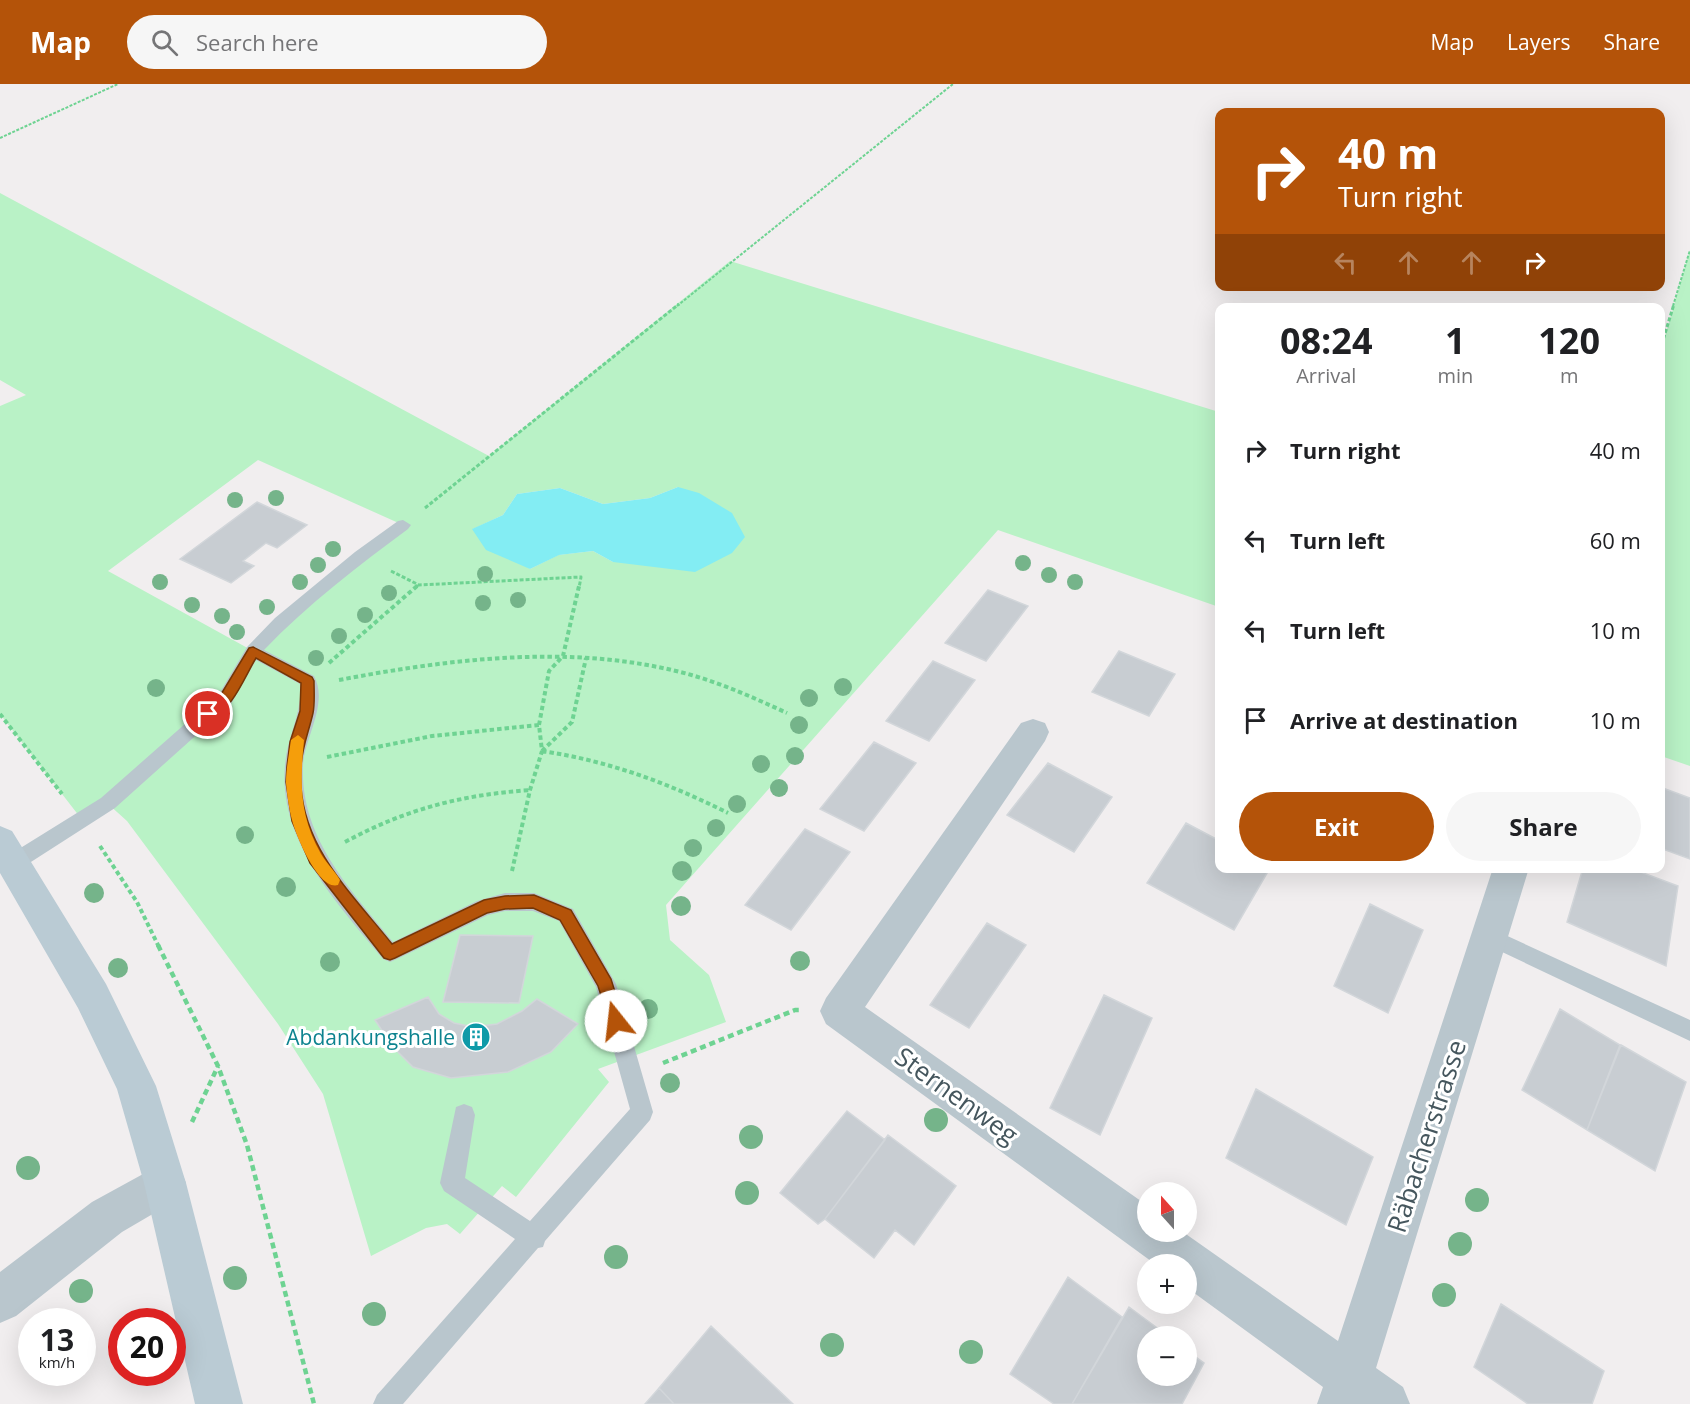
<!DOCTYPE html>
<html lang="en">
<head>
<meta charset="utf-8">
<style>
  body { margin:0; font-family:"Open Sans",sans-serif; background:#f6f6f6; color:#202124; height:100vh; display:flex; flex-direction:column; font-size:22px; white-space:nowrap }
  * { box-sizing:border-box; margin:0 }
  p { font-size:20px; color:#757577 }
  .icon { flex:none; width:33px; height:33px; fill:none; stroke:currentColor; stroke-width:2; stroke-linecap:round; stroke-linejoin:round }
  .map { position:relative; flex:1; overflow:hidden }
  .drawer { position:absolute; left:1215px; top:219px; width:450px; height:570px; display:flex; flex-direction:column; background:#fff; border-radius:12px; box-shadow:0 6px 24px #0002 }
  .drawer>* { flex:none }
  .top-card { position:absolute; left:1215px; top:24px; width:450px; height:183px; border-radius:12px; box-shadow:0 6px 24px #0002; background:#b45309; color:#fff; overflow:hidden }
  .needle { width:39px; rotate:339deg }
  .fabs { position:absolute; left:1137px; top:1098px; display:grid; gap:12px }
  .fabs a { display:grid; place-items:center; width:60px; height:60px; border-radius:50%; background:#fff; box-shadow:0 6px 24px #0002; font-size:30px }
  .speed { position:absolute; left:18px; top:1224px; display:flex; gap:12px; font-size:30px; font-weight:700; text-align:center }
  .speed>* { display:grid; place-content:center; width:78px; height:78px; border-radius:50%; background:#fff; box-shadow:0 6px 24px #0002; line-height:1 }
  .speed small { font-size:15px; font-weight:400 }
  .speed .limit { border:9px solid #d22; background:#fff; color:#111 }
  .pin { position:absolute; display:grid; place-items:center; width:51px; height:51px; color:#fff; margin:-26px; border:3px solid #fff; border-radius:50%; box-shadow:0 2px 6px #0007 }
  .me { position:absolute; width:66px; margin:-33px; rotate:344deg; stroke-linejoin:round; filter:drop-shadow(0 0 4px #0008) }
  .turn { display:flex; align-items:center; gap:21px; height:126px; padding:0 24px; font-size:27px }
  .turn .icon { width:78px; height:78px; stroke-width:2.5 }
  .turn b { display:block; font-size:42px; line-height:51px }
  .lanes { display:flex; align-items:center; height:57px; padding:0 24px; background:#0003; justify-content:center; gap:30px; direction:ltr }
  .lanes .off { opacity:.35 }
  .eta { display:flex; justify-content:space-evenly; align-items:center; height:102px; text-align:center }
  .eta b { font-size:36px; font-weight:700; line-height:42px }
  .cta { display:flex; gap:12px; margin-top:auto; padding:12px 24px }
  .cta a { flex:1; height:69px; border-radius:36px; background:#b45309; color:#fff; font-size:24px; font-weight:700; line-height:69px; text-align:center }
  .cta a+a { background:#f6f6f6; color:#202124 }
  ul { padding:0; list-style:none }
  li { display:flex; align-items:center; gap:18px; height:90px; padding:0 24px }
  li div { flex:1 }
  li b { display:block; font-size:22px }
  li em { font-style:normal }
  header { display:flex; align-items:center; gap:36px; box-sizing:border-box; height:84px; padding:0 30px; background:#b45309; color:#fff }
  header strong { font-size:28px }
  nav { display:flex; gap:33px; margin-inline-start:auto; font-size:21px }
  .search { width:420px; height:54px; background:#f6f6f6; display:flex; align-items:center; gap:15px; box-sizing:border-box; padding:0 21px; border-radius:33px; color:#757577; font-size:22px }
  .map>svg:first-child { display:block }
</style>
</head>
<body>
<header>
<strong>Map</strong>
<div class="search"><svg class="icon" aria-label="search" viewBox="0 0 24 24"><circle cx="10" cy="10" r="6"/><path d="M15 15l6 6"/></svg>Search here</div>
<nav><a>Map</a><a>Layers</a><a>Share</a></nav>
</header>
<div class="map">
<svg width="1690" height="1320" viewBox="0 0 1690 1320">
  <rect width="100%" height="100%" fill="#f1eeef"/>
  <!-- green -->
  <path fill="#b9f2c6" fill-rule="evenodd" d="M0,109l489,263 241,-195 489,151v195l-221,-77 -332,375 4,35 39,35 17,47 -128,47 11,13 -93,115 -14,-11 -42,48 -13,-10 -21,4 -55,28 -48,-162 -45,-70 -151,-203 -20,-18 -24,18 -83,-107v-308l26,-11 -26,-15zM258,376l145,65 -150,126 -145,-80zM678,403l-65,75 -20,-11 -35,4 -28,14 -57,-40 30,-14 14,-21 43,-6 43,16 47,-6z
    M1690,166v516l-29,-10v-406z"/>
  <!-- water -->
  <path fill="#83edf3" d="M678,403l21,6 33,20 13,24 -13,16 -37,19 -82,-10 -20,-11 -34,4 -29,14 -44,-19 -14,-21 31,-14 14,-21 43,-6 43,16 47,-6z"/>
  <!-- building -->
  <path fill="#c8cdd2" stroke="#d2d6da" stroke-width="1.5" d="M257,418l50,23 -30,23 -11,-5 -23,18 11,5 -23,17 -51,-24z
    M988,506l40,16 -42,55 -41,-18z
    M1119,567l56,23 -26,42 -57,-24z
    M933,577l42,19 -46,61 -43,-20z
    M874,658l42,21 -52,68 -44,-22z
    M1048,679l64,34 -38,55 -67,-37z
    M1660,703l30,11v61l-30,-11z
    M1186,739l34,18v27h50l-36,62 -87,-47z
    M805,745l45,23 -59,78 -46,-25z
    M1583,784h47l48,18 -12,80 -99,-44z
    M1370,820l53,26 -35,83 -54,-27z
    M987,839l39,22 -57,83 -39,-23z
    M460,851l73,1 -14,67 -76,-1z
    M1104,911l48,23 -52,117 -50,-27z
    M428,913l11,17 15,9 19,4 24,-3 25,-13 15,-12 41,25 -27,28 -43,20 -57,6 -38,-11 -20,-20 -18,-27z
    M1560,925l60,36 -33,85 -65,-40z
    M1621,961l65,37 -31,89 -68,-41z
    M1256,1005l117,68 -27,68 -120,-67z
    M847,1027l38,29 -60,79 -7,5 -38,-31z
    M888,1051l68,51 -42,59 -19,-15 -21,28 -49,-39z
    M1068,1193l54,40 -50,87h-18l-44,-30z
    M1501,1220l103,67 -12,33h-64l-54,-37z
    M1129,1223l39,29h-20v40h38v-26l18,13 -22,41h-110z
    M711,1242l82,78h-119l-15,-16z
    M659,1304l15,16h-29z"/>
  <g fill="none" stroke-linecap="round" stroke-linejoin="round">
    <!-- path-far3 -->
    <path stroke="#6ed392" stroke-width="2" stroke-dasharray="3 1.5" stroke-linecap="butt" d="M0,54l118,-54
      M677,222l276,-222
      M1673,222l17,-56"/>
    <!-- path-far2 -->
    <path stroke="#6ed392" stroke-width="3" stroke-dasharray="4 2" stroke-linecap="butt" d="M1660,266l14,-46
      M425,424l254,-204
      M391,487l28,14 162,-8 -2,11
      M415,504l3,-3"/>
    <!-- path-far1 -->
    <path stroke="#6ed392" stroke-width="4" stroke-dasharray="4.5 3" stroke-linecap="butt" d="M329,579l88,-77
      M339,596c111,-21 230,-36 341,-8 37,9 72,25 107,41
      M0,630l62,80
      M542,667c67,10 126,32 186,62
      M542,667l30,-29 14,-64
      M327,673l105,-21 107,-11
      M345,758c61,-33 116,-47 185,-52
      M100,762l37,56 22,45
      M512,787l18,-81 12,-39 -3,-26 10,-54 14,-15 16,-70"/>
    <!-- path -->
    <path stroke="#6ed392" stroke-width="4.5" stroke-dasharray="6 4" stroke-linecap="butt" d="M158,861l60,121 29,79 67,259
      M663,979l132,-53h6
      M192,1038l26,-56"/>
    <!-- lane -->
    <path fill="#b9c6cd" fill-rule="evenodd" d="M403,436l8,5 -3,4c-50,37 -100,75 -144,121l50,26c15,27 -10,63 -11,90 -3,72 48,124 90,176l84,-41 28,-8h29l39,16 43,75 37,128 -3,8 -105,121 -2,6 -5,1 -135,156h-30l4,-9 138,-156 -71,-48 -4,-8 16,-76 8,-3 8,3 3,8 -10,63 65,43 100,-112 -34,-122 -37,-66 -26,-10h-28l-17,4 -91,44 -7,3 -7,-3c-45,-55 -105,-117 -98,-194 2,-28 18,-53 15,-81l-44,-24 -25,44 -116,104 -95,61 -7,2 -7,-2 -3,-6 3,-6 95,-59 118,-104 28,-47 28,-29 80,-66 43,-31z
      M1490,844l200,92v21l-207,-98 -3,-6 3,-6z"/>
    <!-- street -->
    <path fill="#b9c6cd" fill-rule="evenodd" d="M1033,635l12,4 4,9 -4,9 -180,266 283,199v26h35l155,109 155,-473h36l-153,500 27,19 7,17h-93l6,-17 -137,-100v-23h-31l-329,-240 -6,-13 6,-13 195,-275z
      M165,1078l15,6 6,15 -6,15 -58,34 -106,84 -16,7v-51l92,-70z"/>
    <!-- secondary -->
    <path fill="#bacbd4" fill-rule="evenodd" d="M0,742l12,5 94,153 50,102 30,97 57,221h-48l-51,-221 -27,-94 -39,-81 -78,-135z"/>
  </g>
  <!-- trees -->
  <g fill="#75b48a">
    <circle cx="276" cy="414" r="8"/>
    <circle cx="235" cy="416" r="8"/>
    <circle cx="333" cy="465" r="8"/>
    <circle cx="1023" cy="479" r="8"/>
    <circle cx="318" cy="481" r="8"/>
    <circle cx="485" cy="490" r="8"/>
    <circle cx="1049" cy="491" r="8"/>
    <circle cx="160" cy="498" r="8"/>
    <circle cx="300" cy="498" r="8"/>
    <circle cx="1075" cy="498" r="8"/>
    <circle cx="389" cy="509" r="8"/>
    <circle cx="518" cy="516" r="8"/>
    <circle cx="483" cy="519" r="8"/>
    <circle cx="192" cy="521" r="8"/>
    <circle cx="267" cy="523" r="8"/>
    <circle cx="365" cy="531" r="8"/>
    <circle cx="222" cy="532" r="8"/>
    <circle cx="237" cy="548" r="8"/>
    <circle cx="339" cy="552" r="8"/>
    <circle cx="316" cy="574" r="8"/>
    <circle cx="843" cy="603" r="9"/>
    <circle cx="156" cy="604" r="9"/>
    <circle cx="809" cy="614" r="9"/>
    <circle cx="799" cy="641" r="9"/>
    <circle cx="795" cy="672" r="9"/>
    <circle cx="761" cy="680" r="9"/>
    <circle cx="779" cy="704" r="9"/>
    <circle cx="737" cy="720" r="9"/>
    <circle cx="716" cy="744" r="9"/>
    <circle cx="245" cy="751" r="9"/>
    <circle cx="693" cy="764" r="9"/>
    <circle cx="682" cy="787" r="10"/>
    <circle cx="286" cy="803" r="10"/>
    <circle cx="94" cy="809" r="10"/>
    <circle cx="681" cy="822" r="10"/>
    <circle cx="800" cy="877" r="10"/>
    <circle cx="330" cy="878" r="10"/>
    <circle cx="118" cy="884" r="10"/>
    <circle cx="648" cy="925" r="10"/>
    <circle cx="670" cy="999" r="10"/>
    <circle cx="936" cy="1036" r="12"/>
    <circle cx="751" cy="1053" r="12"/>
    <circle cx="28" cy="1084" r="12"/>
    <circle cx="747" cy="1109" r="12"/>
    <circle cx="1477" cy="1116" r="12"/>
    <circle cx="1460" cy="1160" r="12"/>
    <circle cx="616" cy="1173" r="12"/>
    <circle cx="235" cy="1194" r="12"/>
    <circle cx="81" cy="1207" r="12"/>
    <circle cx="1444" cy="1211" r="12"/>
    <circle cx="374" cy="1230" r="12"/>
    <circle cx="832" cy="1261" r="12"/>
    <circle cx="971" cy="1268" r="12"/>
  </g>
  <!-- route -->
  <path fill="#b45309" stroke="#753606" stroke-width="1.5" d="M253,563l59,30 2,4c0,10 1,22 -1,32 -4,18 -11,34 -12,53 -6,75 48,124 91,178l92,-44 21,-4 29,-1 37,15 40,69 13,42 -2,6 -6,2 -5,-2 -13,-41 -38,-66 -27,-12 -28,1 -18,4 -92,45 -5,2 -6,-2 -74,-95 -18,-42 -6,-39 1,-16 3,-24 10,-31 1,-28 -45,-25c-12,20 -24,54 -48,61l-6,-5 18,-18 29,-48z"/>
  <!-- slow -->
  <path fill="#f59e0b" d="M298,651l6,5c-4,43 -5,75 17,114 5,9 14,17 19,26l-2,5c-19,6 -42,-49 -46,-65 -3,-11 -5,-26 -6,-37 0,-14 3,-29 5,-43z"/>
  <!-- icons -->
  <defs>
    <g id="building-disc" transform="scale(1.5)"><circle r="9.5" fill="#0f9aa8" stroke="#fff"/><path d="M-4-6H4V6H1V3H-1V6H-4ZM-2.5-4.3h1.7v1.8h-1.7ZM.8-4.3h1.7v1.8H.8ZM-2.5-1h1.7V.8h-1.7ZM.8-1h1.7V.8H.8Z" fill="#fff"/></g>
  </defs>
  <g fill-rule="evenodd">
    <use href="#building-disc" x="476" y="953"/>
  </g>
  <g text-anchor="middle" dominant-baseline="central" stroke-width="6" stroke-linejoin="round" paint-order="stroke">
    <!-- culture labels -->
    <g font-size="21" fill="#0d838f" stroke="#fff" text-anchor="end">
      <text x="455" y="953">Abdankungshalle</text>
    </g>
    <!-- near-street labels -->
    <g font-size="26" fill="#45565d" stroke="#fff">
      <text transform="translate(957 1011) rotate(36)">Sternenweg</text>
      <text transform="translate(1426 1052) rotate(-72)">Räbacherstrasse</text>
    </g>
  </g>
</svg>
<div class="fabs">
<a><svg class="needle" viewBox="-14 -14 28 28"><path d="M0-13l5 13h-10z" fill="#e53935"/><path d="M0 13l5-13h-10z" fill="#757577"/></svg></a>
<a>+</a>
<a>−</a>
</div>
<div class="speed"><div>13<small>km/h</small></div><div class="limit">20</div></div>
<div class="pin" style="left:208px;top:630px;background:#d93025"><svg class="icon" aria-label="arrive" viewBox="0 0 24 24"><path d="M6 21V4h12l-3 4 3 4H6"/></svg></div>
<svg class="me" style="left:616px;top:937px" viewBox="-20 -20 40 40"><circle r="19" fill="#fff"/><path d="M0-13L10 11 0 6-10 11z" fill="#b45309"/></svg>
<div class="top-card">
<div class="turn"><svg class="icon" aria-label="right" viewBox="0 0 24 24"><path d="M7 20v-9h11M14 6l5 5-5 5"/></svg><div><b>40 m</b>Turn right</div></div>
<div class="lanes"><svg class="icon off" aria-label="left" viewBox="0 0 24 24"><path d="M17 20v-9H6M10 6l-5 5 5 5"/></svg><svg class="icon off" aria-label="ahead" viewBox="0 0 24 24"><path d="M12 20V5M6 11l6-6 6 6"/></svg><svg class="icon off" aria-label="ahead" viewBox="0 0 24 24"><path d="M12 20V5M6 11l6-6 6 6"/></svg><svg class="icon" aria-label="right" viewBox="0 0 24 24"><path d="M7 20v-9h11M14 6l5 5-5 5"/></svg></div>
</div>
<section class="drawer">
<div class="eta">
<div><b>08:24</b><p>Arrival</p></div>
<div><b>1</b><p>min</p></div>
<div><b>120</b><p>m</p></div>
</div>
<ul>
<li><svg class="icon" aria-label="right" viewBox="0 0 24 24"><path d="M7 20v-9h11M14 6l5 5-5 5"/></svg><div><b>Turn right</b></div><em>40 m</em></li>
<li><svg class="icon" aria-label="left" viewBox="0 0 24 24"><path d="M17 20v-9H6M10 6l-5 5 5 5"/></svg><div><b>Turn left</b></div><em>60 m</em></li>
<li><svg class="icon" aria-label="left" viewBox="0 0 24 24"><path d="M17 20v-9H6M10 6l-5 5 5 5"/></svg><div><b>Turn left</b></div><em>10 m</em></li>
<li><svg class="icon" aria-label="arrive" viewBox="0 0 24 24"><path d="M6 21V4h12l-3 4 3 4H6"/></svg><div><b>Arrive at destination</b></div><em>10 m</em></li>
</ul>
<div class="cta"><a>Exit</a><a>Share</a></div>
</section>
</div>
</body>
</html>
